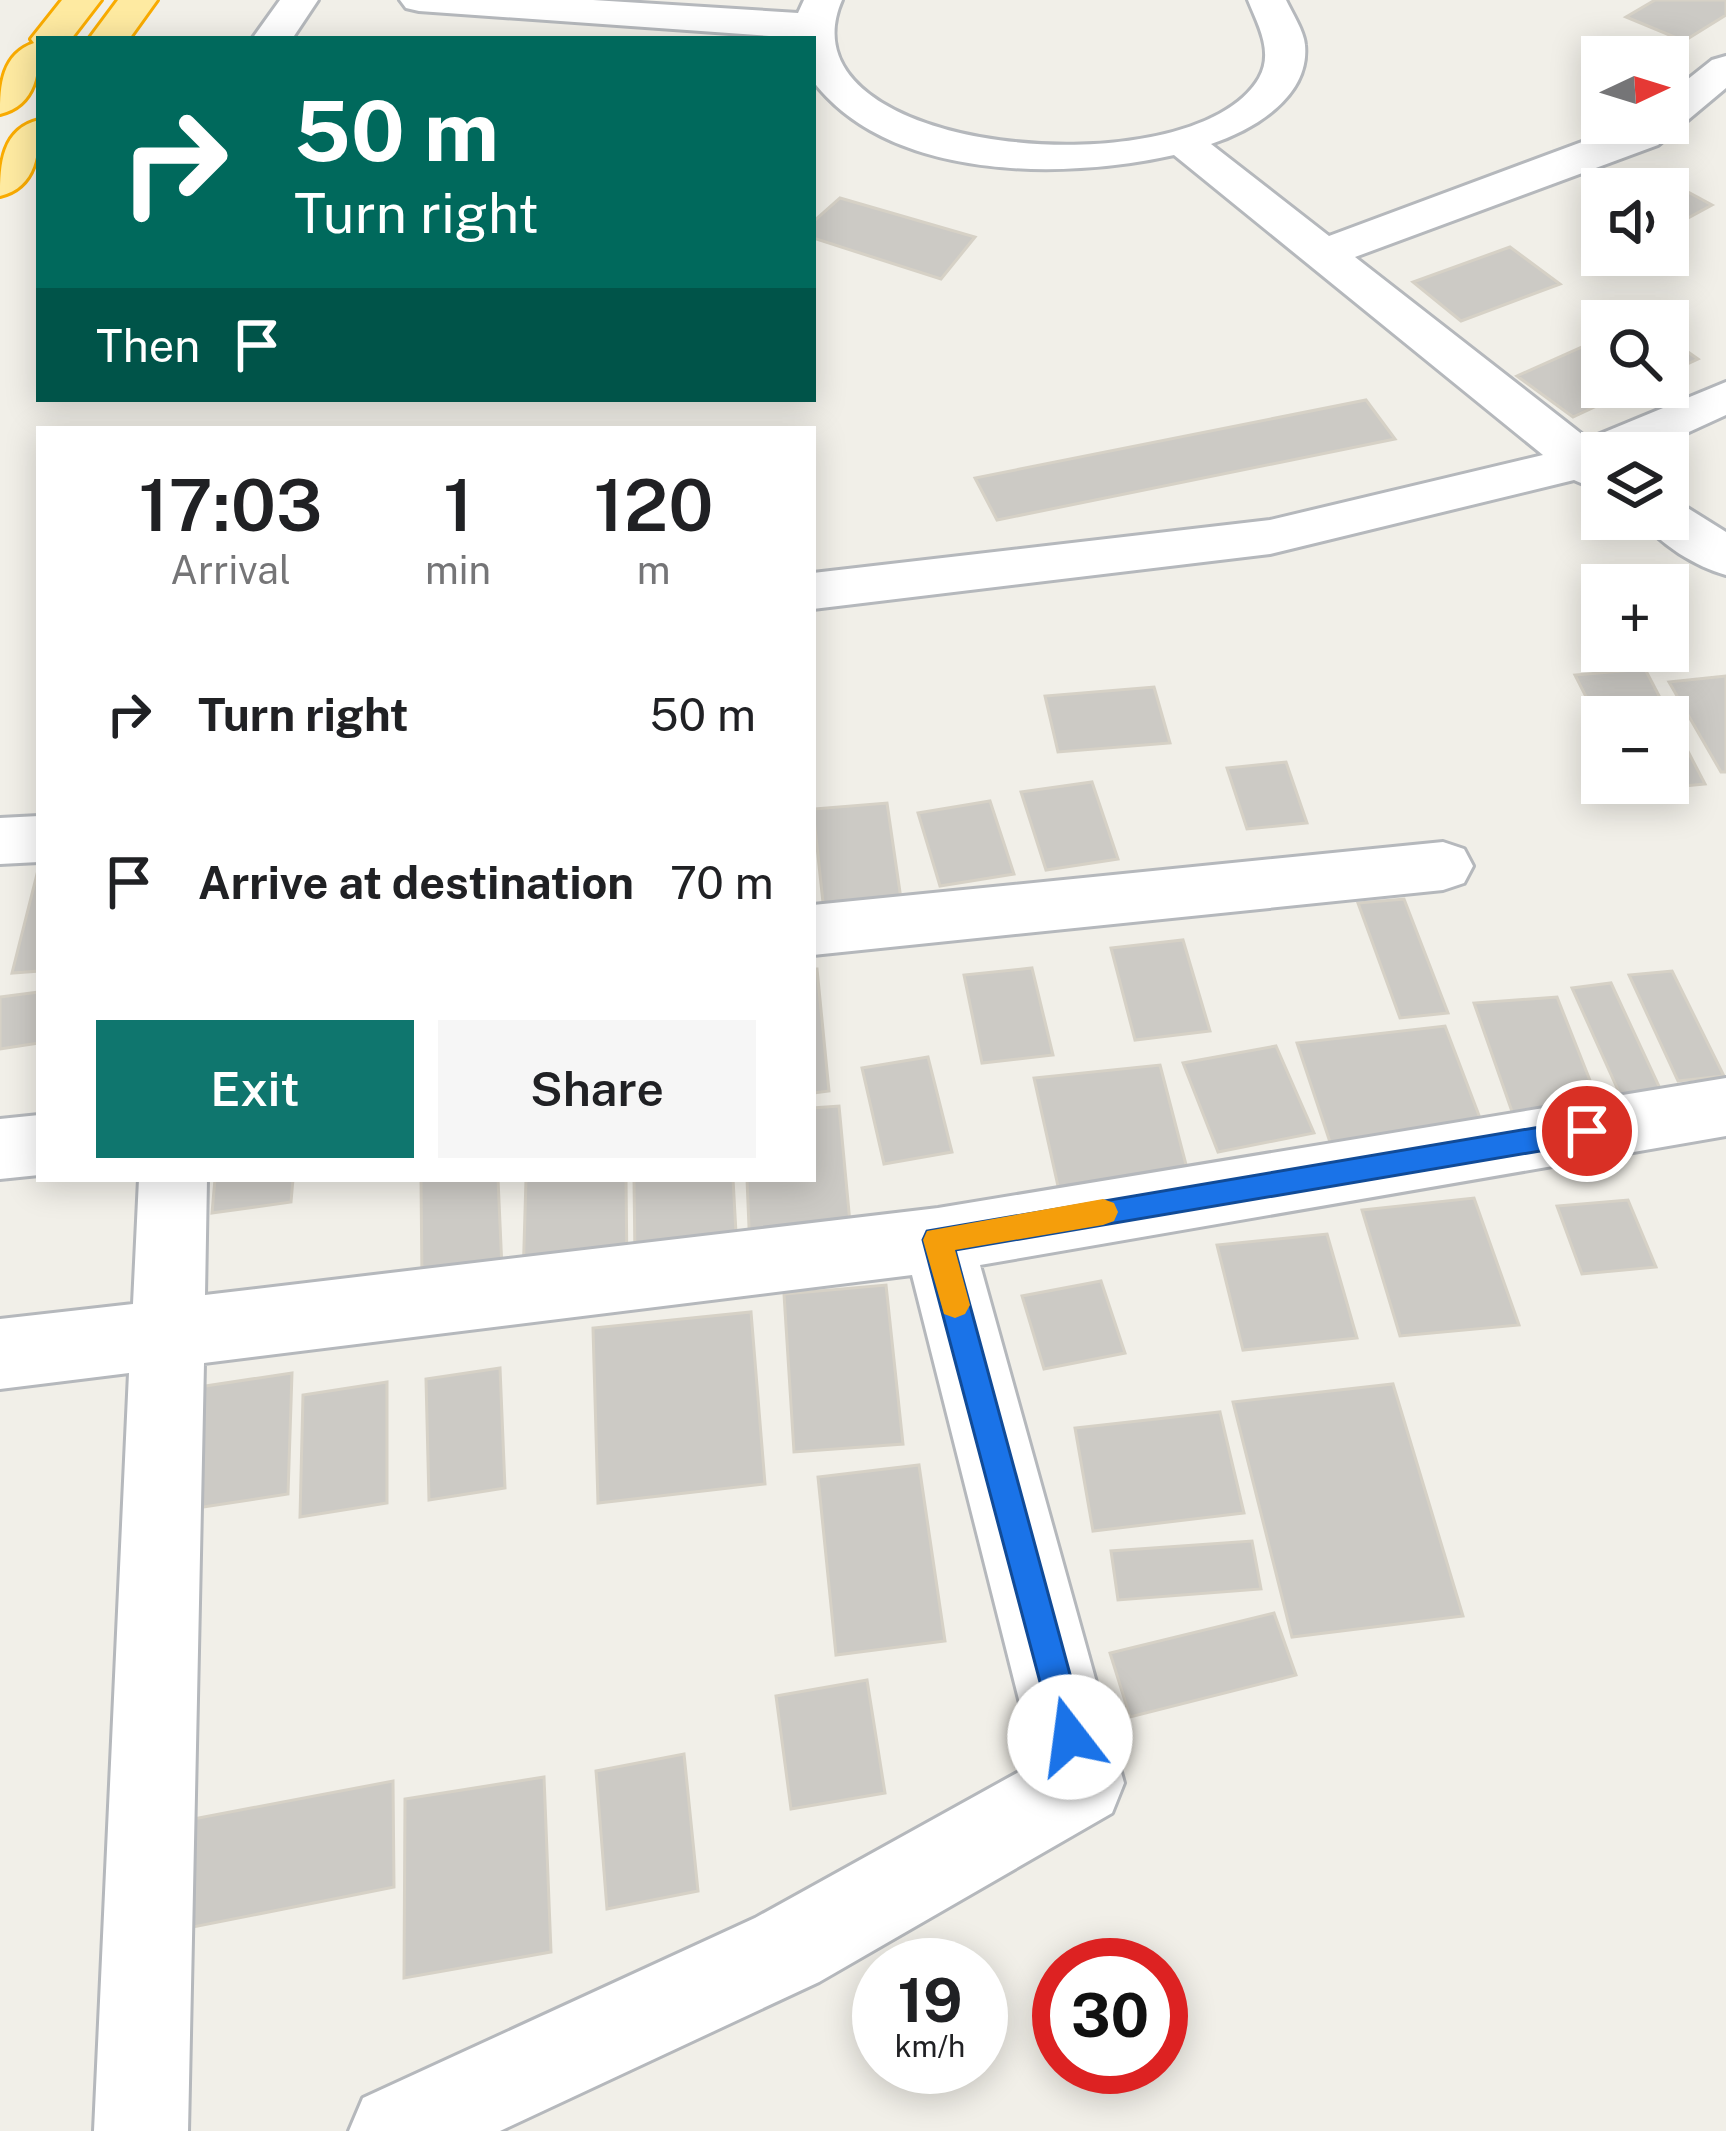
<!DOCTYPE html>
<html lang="en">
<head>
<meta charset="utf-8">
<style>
  body { margin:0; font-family:"Public Sans",sans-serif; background:#f6f6f6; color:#202124; height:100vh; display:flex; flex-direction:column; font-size:45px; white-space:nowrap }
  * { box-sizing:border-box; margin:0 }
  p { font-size:39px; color:#757577 }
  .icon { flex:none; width:66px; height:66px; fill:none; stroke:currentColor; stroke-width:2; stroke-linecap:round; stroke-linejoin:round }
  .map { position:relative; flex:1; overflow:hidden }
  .sheet { position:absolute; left:36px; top:426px; width:780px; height:756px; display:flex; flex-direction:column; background:#fff; border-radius:0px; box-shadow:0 6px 30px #0003 }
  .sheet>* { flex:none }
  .hud { position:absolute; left:36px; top:36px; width:780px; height:366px; border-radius:0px; box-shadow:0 6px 30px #0003; background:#00695c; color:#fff; overflow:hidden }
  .needle { width:78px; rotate:86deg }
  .fabs { position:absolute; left:1581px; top:36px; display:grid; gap:24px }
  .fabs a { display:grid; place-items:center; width:108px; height:108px; border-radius:0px; background:#fff; box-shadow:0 6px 30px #0003; font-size:60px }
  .speed { position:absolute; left:852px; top:1938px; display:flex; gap:24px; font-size:60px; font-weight:700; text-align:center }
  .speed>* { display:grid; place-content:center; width:156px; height:156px; border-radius:50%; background:#fff; box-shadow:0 6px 30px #0003; line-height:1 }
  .speed small { font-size:30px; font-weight:400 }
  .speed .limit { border:18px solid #d22; background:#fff; color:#111 }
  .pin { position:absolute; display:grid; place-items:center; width:102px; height:102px; color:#fff; margin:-51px; border:6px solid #fff; border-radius:50%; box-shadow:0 3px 12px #0007 }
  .me { position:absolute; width:132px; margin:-66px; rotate:345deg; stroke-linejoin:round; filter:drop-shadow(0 0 9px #0008) }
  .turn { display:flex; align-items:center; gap:42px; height:252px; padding:0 60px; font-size:54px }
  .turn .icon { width:156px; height:156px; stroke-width:2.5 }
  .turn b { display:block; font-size:84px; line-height:102px }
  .then { display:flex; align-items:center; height:114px; padding:0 60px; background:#0003; gap:24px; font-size:45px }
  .eta { display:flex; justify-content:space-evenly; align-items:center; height:204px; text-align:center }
  .eta b { font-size:72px; font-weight:600; line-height:84px }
  .cta { display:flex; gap:24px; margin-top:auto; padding:24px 60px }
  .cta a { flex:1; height:138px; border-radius:0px; background:#0f766e; color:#fff; font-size:48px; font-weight:600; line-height:138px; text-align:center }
  .cta a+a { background:#f6f6f6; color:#202124 }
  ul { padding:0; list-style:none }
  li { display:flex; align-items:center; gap:36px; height:168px; padding:0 60px }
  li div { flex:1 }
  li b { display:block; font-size:45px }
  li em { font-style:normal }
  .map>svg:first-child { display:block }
</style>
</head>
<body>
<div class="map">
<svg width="1726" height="2131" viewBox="0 0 1726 2131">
  <rect width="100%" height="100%" fill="#f1efe8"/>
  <!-- building -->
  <path fill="#cccac5" stroke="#d6d1c6" stroke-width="3" d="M1655,0h71v15l-42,26 -58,-24z
    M1664,179l48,26 -37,20 -7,-3v-33h-21z
    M840,198l135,39 -34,42 -128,-41v-16z
    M1510,247l50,37 -99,37 -48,-39z
    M1602,338v49h35l-64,30 -56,-41z
    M1668,338l30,21 -30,14z
    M1366,400l29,39 -398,81 -22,-42z
    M1645,669l60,115 -72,7 -4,-8h39v-66h-66v11l-27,-53z
    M1726,676v96h-5l-52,-90z
    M1154,687l16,56 -112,9 -13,-56z
    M1286,762l21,61 -60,6 -20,-61z
    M1092,782l26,77 -72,11 -25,-78z
    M990,801l24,73 -74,12 -22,-73z
    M887,803l15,103 -78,6 -11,-103z
    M39,866v105l-27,2z
    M1404,899l44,114 -48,5 -42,-115z
    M1183,940l27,91 -75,9 -24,-92z
    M1032,968l21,87 -71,8 -18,-88z
    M813,969h4l12,122 -16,2z
    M1672,971l52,105 -46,5 -49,-106z
    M1611,983l52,112 -41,4 -50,-111z
    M39,992v51l-39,6v-52z
    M1557,997l47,119 -88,7 -42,-120z
    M1445,1026l38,100 -152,19 -34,-102z
    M1276,1046l38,87 -96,19 -35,-89z
    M928,1057l24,95 -68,12 -22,-96z
    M1160,1065l30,115 -130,15 -26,-117z
    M839,1106l13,138 -102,7 -3,-72h66v-71z
    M215,1179h78l-2,23 -79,11z
    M421,1179h77l4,90 -80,11z
    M526,1179h100l1,94 -104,7z
    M634,1179h99l4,72 -102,8z
    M1474,1198l45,127 -119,11 -38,-126z
    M1628,1200l28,67 -74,7 -25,-68z
    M1327,1234l30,104 -114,12 -26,-105z
    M1101,1281l24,72 -81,16 -22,-73z
    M886,1285l17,159 -109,8 -10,-158z
    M751,1312l14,172 -167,19 -5,-175z
    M500,1368l5,120 -76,12 -3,-121z
    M292,1373l-4,121 -111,17 8,-122z
    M387,1382v121l-87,14 3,-122z
    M1393,1384l70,232 -171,21 -59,-235z
    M1220,1412l24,101 -151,18 -18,-103z
    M919,1465l26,176 -109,14 -18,-178z
    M1252,1541l9,48 -143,11 -7,-49z
    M1274,1613l22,62 -166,42 -20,-64z
    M867,1680l18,113 -94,16 -15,-113z
    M684,1754l14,137 -91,18 -11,-138z
    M544,1777l7,175 -147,26 1,-179z
    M393,1781l1,106 -216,43 5,-109z"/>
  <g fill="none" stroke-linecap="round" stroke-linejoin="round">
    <!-- minor casing -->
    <g stroke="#b5b8bc" stroke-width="6">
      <path id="minor" d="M280,0h38l-26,39h-40z
        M400,0h193l205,13 6,-13h38c-68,156 351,192 417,78 15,-26 -1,-53 -11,-78h38c6,13 18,31 19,45 5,52 -52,85 -94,99l118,92 304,-113h35v-28l44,-35 14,-4v32l-68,57 -303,112 233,182 138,-57v33l-83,38h-41v39l-28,-12 -304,74 -457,55v-36l457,-53 273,-65 -369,-300c-111,25 -285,26 -361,-74v-42l-394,-28 -13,-3z
        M1668,502l18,5 40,25v43c-29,-8 -68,-31 -84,-56h26z
        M39,816v46l-39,2v-46z
        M1443,842l21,7 9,17 -9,17 -21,7 -630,65v-50z
        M1726,1078v58l-746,129 144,518 -12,30 -293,169 -319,149h-151l14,-33 392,-180 280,-155 -123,-488 -708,88 -16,768h-94l35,-758 -129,16v-70l133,-15 6,-125h68l-2,116 733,-87z
        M39,1115v60l-39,4v-60z"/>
    </g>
    <!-- trunk casing -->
    <g stroke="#f9ab00" stroke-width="6">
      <path id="trunk" d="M62,0h39l-30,39h-32c0,32 -2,66 -39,75 0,-29 2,-60 34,-71l-3,-4z
        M118,0h39l-28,39h-40z
        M39,120c0,32 -2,67 -39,76 0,-32 2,-67 39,-76z"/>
    </g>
    <!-- minor -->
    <use href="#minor" fill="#fff" fill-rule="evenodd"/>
    <!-- trunk -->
    <use href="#trunk" fill="#feeaa1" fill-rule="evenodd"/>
  </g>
  <!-- route -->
  <path fill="#1a73e8" stroke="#114b97" stroke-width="3" d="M1587,1119l10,3 4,9 -4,8 -10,4 -632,107 132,487 -5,13 -12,5 -12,-5 -135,-510 4,-9z"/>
  <!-- slow -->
  <path fill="#f59e0b" d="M1103,1199l11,4 4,9 -4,9 -11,4 -148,25 15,55 -5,9 -10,4 -11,-4 -21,-74 4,-9z"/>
</svg>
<div class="fabs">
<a><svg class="needle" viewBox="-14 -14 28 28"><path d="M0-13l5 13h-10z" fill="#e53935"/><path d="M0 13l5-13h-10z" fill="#757577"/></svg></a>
<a><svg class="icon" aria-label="sound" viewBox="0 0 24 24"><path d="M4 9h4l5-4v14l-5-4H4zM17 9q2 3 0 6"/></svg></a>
<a><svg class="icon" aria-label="search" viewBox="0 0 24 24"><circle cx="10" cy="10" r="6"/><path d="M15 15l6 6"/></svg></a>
<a><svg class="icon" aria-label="layers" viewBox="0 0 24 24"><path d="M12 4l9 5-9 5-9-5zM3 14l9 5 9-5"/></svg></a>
<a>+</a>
<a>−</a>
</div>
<div class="speed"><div>19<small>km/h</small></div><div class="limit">30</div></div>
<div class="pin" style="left:1587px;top:1131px;background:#d93025"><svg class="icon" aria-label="arrive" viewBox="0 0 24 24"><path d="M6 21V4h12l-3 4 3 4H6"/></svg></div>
<svg class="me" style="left:1070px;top:1737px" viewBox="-20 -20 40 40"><circle r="19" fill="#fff"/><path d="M0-13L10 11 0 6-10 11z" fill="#1a73e8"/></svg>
<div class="hud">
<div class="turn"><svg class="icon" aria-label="right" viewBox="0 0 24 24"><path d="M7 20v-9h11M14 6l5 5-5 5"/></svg><div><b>50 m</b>Turn right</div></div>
<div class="then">Then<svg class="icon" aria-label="arrive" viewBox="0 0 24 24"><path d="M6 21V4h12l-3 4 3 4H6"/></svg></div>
</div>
<section class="sheet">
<div class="eta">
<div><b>17:03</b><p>Arrival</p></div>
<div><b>1</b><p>min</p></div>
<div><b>120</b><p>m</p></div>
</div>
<ul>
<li><svg class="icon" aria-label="right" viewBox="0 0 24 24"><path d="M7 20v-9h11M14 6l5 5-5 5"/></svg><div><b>Turn right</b></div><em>50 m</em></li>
<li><svg class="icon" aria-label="arrive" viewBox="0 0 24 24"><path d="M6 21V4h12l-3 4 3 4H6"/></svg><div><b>Arrive at destination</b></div><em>70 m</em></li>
</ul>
<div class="cta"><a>Exit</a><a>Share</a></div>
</section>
</div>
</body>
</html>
